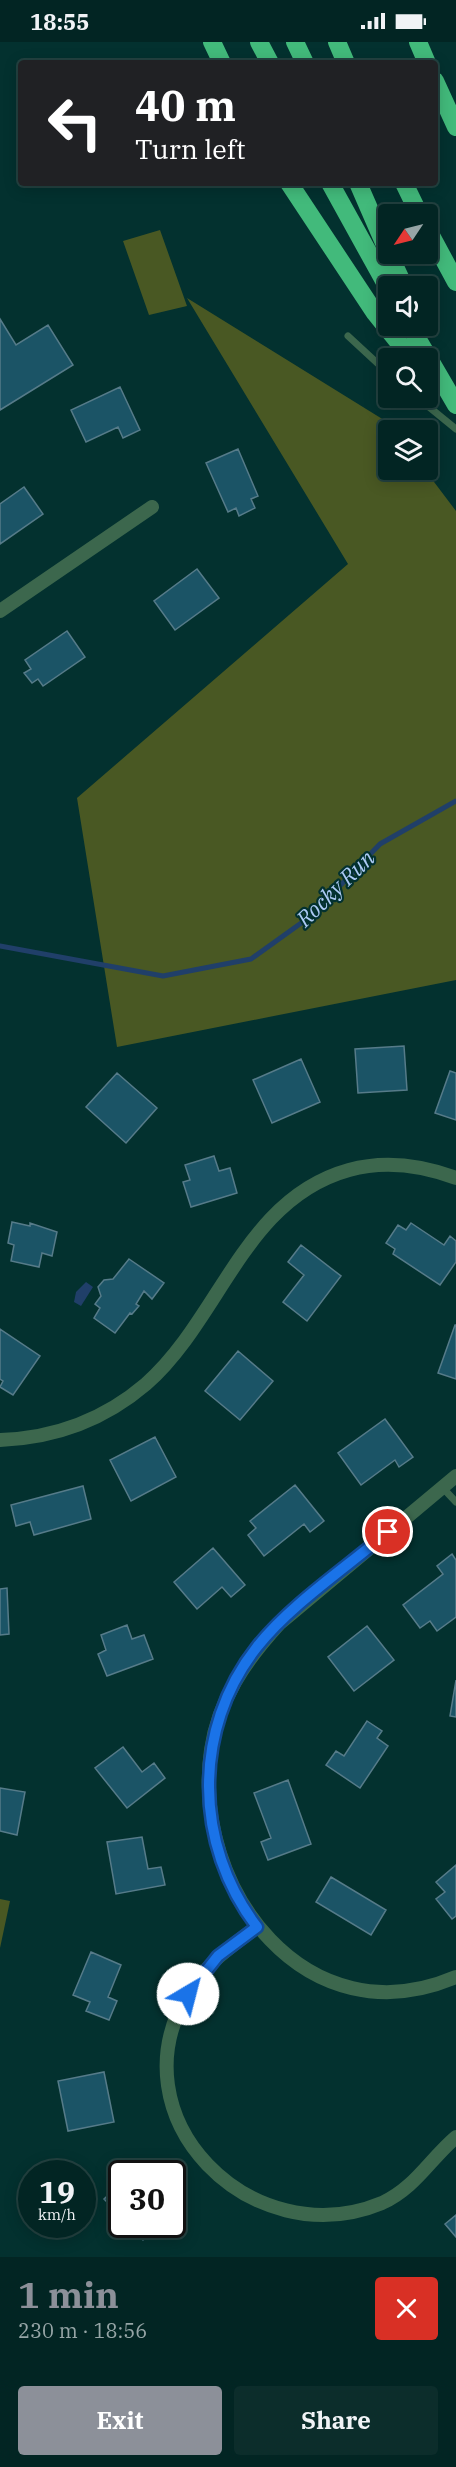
<!DOCTYPE html>
<html lang="en">
<head>
<meta charset="utf-8">
<style>
  body { margin:0; font-family:"IBM Plex Serif",serif; background:#0c2d2b; color:#f1f3f6; height:100vh; display:flex; flex-direction:column; font-size:22px; white-space:nowrap }
  * { box-sizing:border-box; margin:0 }
  p { font-size:20px; color:#96a5a6 }
  .icon { flex:none; width:33px; height:33px; fill:none; stroke:currentColor; stroke-width:2; stroke-linecap:round; stroke-linejoin:round }
  .map { position:relative; height:2215px; overflow:hidden }
  .side { display:flex; flex-direction:column; background:#022523; flex:1 }
  .side>* { flex:none }
  .guide { position:absolute; left:18px; top:18px; width:420px; height:126px; border-radius:6px; box-shadow:0 3px 15px #0003,0 0 0 2px #234241; background:#202124; color:#fff; overflow:hidden }
  .needle { width:39px; rotate:235deg }
  .fabs { position:absolute; left:378px; top:162px; display:grid; gap:12px }
  .fabs a { display:grid; place-items:center; width:60px; height:60px; border-radius:6px; background:#022523; box-shadow:0 3px 15px #0003,0 0 0 2px #234241; font-size:30px }
  .speed { position:absolute; left:18px; top:2118px; display:flex; gap:12px; font-size:30px; font-weight:700; text-align:center }
  .speed>* { display:grid; place-content:center; width:78px; height:78px; border-radius:50%; background:#022523; box-shadow:0 3px 15px #0003,0 0 0 2px #234241; line-height:1 }
  .speed small { font-size:15px; font-weight:400 }
  .speed .limit { border:3px solid #111; border-radius:9px; background:#fff; color:#111 }
  .pin { position:absolute; display:grid; place-items:center; width:51px; height:51px; color:#fff; margin:-26px; border:3px solid #fff; border-radius:50%; box-shadow:0 2px 6px #0007 }
  .me { position:absolute; width:66px; margin:-33px; rotate:37deg; stroke-linejoin:round; filter:drop-shadow(0 0 4px #0008) }
  .turn { display:flex; align-items:center; gap:21px; height:126px; padding:0 18px; font-size:27px }
  .turn .icon { width:78px; height:78px; stroke-width:2.5 }
  .turn b { display:block; font-size:42px; line-height:51px }
  .round { display:grid; place-items:center; flex:none; width:63px; height:63px; border-radius:6px; background:#0c2d2b }
  .summary { display:flex; align-items:center; justify-content:space-between; height:102px; padding:0 18px }
  h1 { font-size:36px; font-weight:800; line-height:45px; color:#8c9099 }
  .primary-button { display:flex; gap:12px; margin-top:auto; padding:12px 18px }
  .primary-button a { flex:1; height:69px; border-radius:6px; background:#8c9099; color:#fff; font-size:24px; font-weight:800; line-height:69px; text-align:center }
  .primary-button a+a { background:#0c2d2b; color:#f1f3f6 }
  .status { display:flex; justify-content:space-between; align-items:center; height:42px; padding:0 30px; background:#022523; direction:ltr }
  .status svg { height:16px; fill:currentColor }
  .map>svg:first-child { display:block }
</style>
</head>
<body>
<div class="status"><b>18:55</b><svg viewBox="0 0 49 12"><path d="M0 12V9h3v3zM5 12V6h3v6zM10 12V3h3v9zM15 12V0h3v12zM26 1h20v11H26zM47 4h2v5h-2z"/></svg></div>
<div class="map">
<svg width="456" height="2215" viewBox="0 0 456 2215">
  <rect width="100%" height="100%" fill="#03312f"/>
  <!-- green -->
  <path fill="#495823" d="M160,188l27,76 -38,9 -26,-74z
    M187,256l205,127 4,5h-8v40h37l31,41v469l-339,67 -40,-249 271,-234z
    M0,1857l10,2 -10,47z"/>
  <!-- water -->
  <path fill="#203f69" d="M86,1240l7,5 -12,19 -7,-4 2,-10z"/>
  <g fill="none" stroke-linecap="round" stroke-linejoin="round">
    <!-- stream -->
    <path stroke="#203f69" stroke-width="5" d="M0,904l163,30 88,-17 60,-43 69,-72 76,-43"/>
  </g>
  <!-- building -->
  <path fill="#1b5466" stroke="#567b89" stroke-width="1.5" d="M0,277l16,26 32,-20 25,40 -73,45z
    M120,345l20,43 -17,8 -5,-11 -32,15 -15,-32z
    M238,407l20,47 -7,3 4,9 -16,8 -3,-8 -8,4 -22,-49z
    M24,445l19,27 -43,30v-40z
    M197,527l22,29 -44,32 -21,-29z
    M67,589l18,26 -42,29 -5,-7 -6,4 -8,-10 7,-4 -6,-9z
    M404,1004l3,44 -49,3 -3,-44z
    M301,1017l19,43 -48,21 -19,-43z
    M450,1029l6,2v47l-21,-7z
    M117,1031l40,35 -31,35 -40,-36z
    M214,1114l5,15 11,-3 7,25 -46,14 -8,-25 7,-2 -5,-15z
    M12,1180l18,4v-3l27,9 -5,24 -10,-3 -3,14 -28,-6 3,-16 -6,-2z
    M411,1181l33,22 6,-9 6,5v21l-16,23 -47,-31 2,-5 -9,-6 12,-18 8,5z
    M301,1203l40,31 -34,45 -24,-19 21,-27 -16,-13z
    M129,1217l35,24 -12,16 -8,-8 -8,13 3,2 -7,8 -2,-1 -15,20 -21,-15 6,-10 -5,-4 6,-8 -3,-9 6,-7 9,-1z
    M455,1283h1v54l-18,-6z
    M0,1287l40,27 -27,39 -13,-8 3,-6 -3,-2z
    M238,1309l35,30 -33,39 -35,-29z
    M385,1377l28,38 -14,10 -4,-7 -34,25 -23,-32z
    M155,1395l21,40 -45,24 -21,-41z
    M295,1443l29,36 -14,11 -6,-8 -40,32 -16,-21 8,-7 -6,-7z
    M83,1444l8,33 -57,16 -4,-13 -14,4 -5,-21z
    M213,1506l32,37 -14,12 -9,-10 -25,22 -23,-27z
    M452,1512l4,6v57l-19,14 -7,-10 -10,7 -17,-23 40,-31 -6,-8z
    M7,1546l2,46 -9,1v-46z
    M127,1583l5,14 12,-4 9,24 -46,17 -9,-22 8,-4 -5,-15z
    M367,1584l27,34 -40,31 -26,-34z
    M456,1638v37l-6,-1z
    M367,1679l15,10 -5,7 11,8 -28,42 -34,-23 10,-14 8,5z
    M123,1705l19,25 12,-9 11,15 -38,30 -32,-40z
    M288,1738l23,64 -43,16 -7,-18 10,-4 -17,-45z
    M0,1746l25,4 -8,43 -17,-4z
    M142,1795l6,32 13,-2 4,18 -49,9 -9,-52z
    M456,1823v51l-4,3 -16,-20 9,-7 -9,-10z
    M331,1835l55,33 -15,25 -55,-33z
    M91,1910l30,13 -13,32 9,4 -8,19 -23,-9 4,-9 -17,-7z
    M104,2030l10,50 -46,9 -10,-50z
    M122,2140v35l-18,-18z
    M456,2173v22l-11,-13z
    M129,2182h31l-17,16z"/>
  <g fill="none" stroke-linecap="round" stroke-linejoin="round">
    <!-- service -->
    <path stroke="#3c674d" stroke-width="7" d="M348,294l40,37
      M418,356l38,31
      M442,1445l14,15"/>
    <!-- minor -->
    <path stroke="#3c674d" stroke-width="14" d="M0,569l152,-104
      M0,1398c55,-2 104,-20 146,-56 75,-66 98,-185 203,-214 36,-10 72,-5 107,8
      M456,1434l-177,148c-33,36 -61,76 -68,126 -20,139 96,291 245,227
      M257,1885c-26,19 -51,37 -68,65 -78,125 63,265 193,211 33,-15 48,-44 74,-66"/>
    <!-- motorway -->
    <path stroke="#42ba7b" stroke-width="18" d="M212,0l10,21
      M259,0l11,21
      M295,0l10,21
      M337,0l9,21
      M418,0l9,21
      M435,39l21,46
      M289,141l86,130 36,45
      M330,141l58,105
      M358,141l30,69
      M404,141l15,31
      M428,188l28,52
      M389,212l15,32
      M410,284l46,79"/>
  </g>
  <g fill="none" stroke-linecap="round" stroke-linejoin="round">
    <!-- route casing -->
    <g stroke="#114b97" stroke-width="15">
      <path id="route" d="M188,1952l30,-38 39,-29c-63,-82 -65,-198 0,-280 33,-42 90,-80 131,-115"/>
    </g>
    <!-- route -->
    <use href="#route" stroke="#1a73e8" stroke-width="10"/>
  </g>
  <g text-anchor="middle" dominant-baseline="central" stroke-width="4.5" stroke-linejoin="round" paint-order="stroke">
    <!-- water labels -->
    <g font-size="22" font-style="italic" fill="#accaf4" stroke="#03312f">
      <text transform="translate(335 846) rotate(-44)">Rocky Run</text>
    </g>
  </g>
</svg>
<div class="fabs">
<a><svg class="needle" viewBox="-14 -14 28 28"><path d="M0-13l5 13h-10z" fill="#e53935"/><path d="M0 13l5-13h-10z" fill="#96a5a6"/></svg></a>
<a><svg class="icon" aria-label="sound" viewBox="0 0 24 24"><path d="M4 9h4l5-4v14l-5-4H4zM17 9q2 3 0 6"/></svg></a>
<a><svg class="icon" aria-label="search" viewBox="0 0 24 24"><circle cx="10" cy="10" r="6"/><path d="M15 15l6 6"/></svg></a>
<a><svg class="icon" aria-label="layers" viewBox="0 0 24 24"><path d="M12 4l9 5-9 5-9-5zM3 14l9 5 9-5"/></svg></a>
</div>
<div class="speed"><div>19<small>km/h</small></div><div class="limit">30</div></div>
<div class="pin" style="left:388px;top:1490px;background:#d93025"><svg class="icon" aria-label="arrive" viewBox="0 0 24 24"><path d="M6 21V4h12l-3 4 3 4H6"/></svg></div>
<svg class="me" style="left:188px;top:1952px" viewBox="-20 -20 40 40"><circle r="19" fill="#fff"/><path d="M0-13L10 11 0 6-10 11z" fill="#1a73e8"/></svg>
<div class="guide">
<div class="turn"><svg class="icon" aria-label="left" viewBox="0 0 24 24"><path d="M17 20v-9H6M10 6l-5 5 5 5"/></svg><div><b>40 m</b>Turn left</div></div>
</div>
</div>
<section class="side">
<div class="summary"><div><h1>1 min</h1><p>230 m · 18:56</p></div><a class="round" style="background:#d93025;color:#fff"><svg class="icon" aria-label="close" viewBox="0 0 24 24"><path d="M6 6l12 12M18 6L6 18"/></svg></a></div>
<div class="primary-button"><a>Exit</a><a>Share</a></div>
</section>
</body>
</html>
